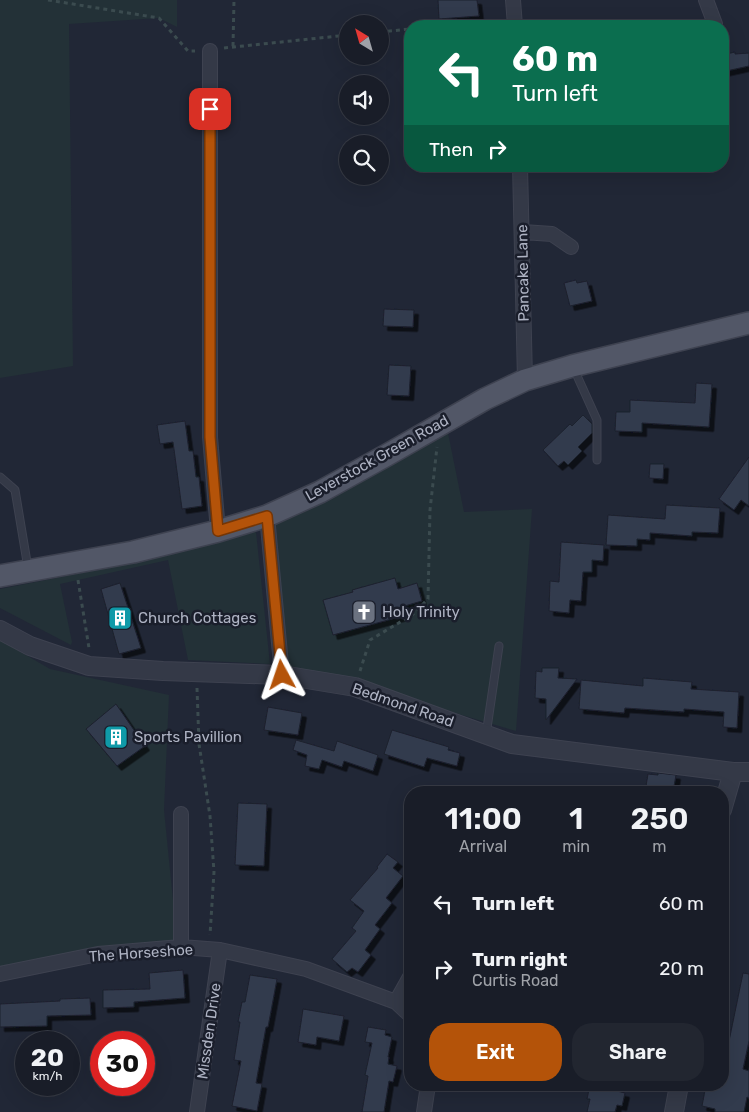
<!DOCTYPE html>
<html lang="en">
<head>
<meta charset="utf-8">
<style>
  body { margin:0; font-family:Rubik,sans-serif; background:#222630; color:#f1f3f6; height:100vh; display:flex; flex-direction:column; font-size:19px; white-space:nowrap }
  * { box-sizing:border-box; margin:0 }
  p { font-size:16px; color:#9fa2a8 }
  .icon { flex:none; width:28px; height:28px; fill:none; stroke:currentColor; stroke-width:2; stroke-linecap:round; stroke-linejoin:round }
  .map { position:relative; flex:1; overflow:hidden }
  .details { position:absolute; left:404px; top:786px; width:325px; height:305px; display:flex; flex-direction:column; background:#191d28; border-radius:20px; box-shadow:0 5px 20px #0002,0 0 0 1px #373b45 }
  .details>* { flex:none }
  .hud { position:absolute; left:404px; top:20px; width:325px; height:152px; border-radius:20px; box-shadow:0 5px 20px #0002,0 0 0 1px #373b45; background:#0b6e4f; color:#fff; overflow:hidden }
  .needle { width:32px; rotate:323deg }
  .controls { position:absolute; left:339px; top:15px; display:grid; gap:10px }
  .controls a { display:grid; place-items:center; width:50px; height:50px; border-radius:50%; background:#191d28; box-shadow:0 5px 20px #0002,0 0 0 1px #373b45; font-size:25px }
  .speed { position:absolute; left:15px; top:1031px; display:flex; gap:10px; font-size:25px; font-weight:700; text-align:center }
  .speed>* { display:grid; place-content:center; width:65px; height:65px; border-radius:50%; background:#191d28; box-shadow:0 5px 20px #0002,0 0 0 1px #373b45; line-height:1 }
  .speed small { font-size:12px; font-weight:400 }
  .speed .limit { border:8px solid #d22; background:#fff; color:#111 }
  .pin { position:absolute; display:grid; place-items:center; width:42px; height:42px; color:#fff; margin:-21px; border-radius:10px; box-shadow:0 2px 8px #0006 }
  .me { position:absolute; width:55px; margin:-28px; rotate:355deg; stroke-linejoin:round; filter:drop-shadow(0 0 4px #0008) }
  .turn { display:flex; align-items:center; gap:18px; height:105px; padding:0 25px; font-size:22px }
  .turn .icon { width:65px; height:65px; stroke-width:2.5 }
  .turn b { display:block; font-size:35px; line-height:42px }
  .then { display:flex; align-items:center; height:48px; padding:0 25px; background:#0003; gap:10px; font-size:19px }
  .eta { display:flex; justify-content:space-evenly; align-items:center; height:85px; text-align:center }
  .eta b { font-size:30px; font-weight:600; line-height:35px }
  .action { display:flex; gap:10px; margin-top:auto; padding:10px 25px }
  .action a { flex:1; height:58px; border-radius:20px; background:#b45309; color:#fff; font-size:20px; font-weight:600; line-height:58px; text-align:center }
  .action a+a { background:#222630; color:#f1f3f6 }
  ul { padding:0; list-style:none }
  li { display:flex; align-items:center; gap:15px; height:65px; padding:0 25px }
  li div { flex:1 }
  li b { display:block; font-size:19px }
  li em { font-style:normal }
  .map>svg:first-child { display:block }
</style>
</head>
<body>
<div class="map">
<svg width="749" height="1112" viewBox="0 0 749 1112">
  <defs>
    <filter id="shadow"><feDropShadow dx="4.5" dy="4.5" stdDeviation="0" flood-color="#0009"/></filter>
  </defs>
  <rect width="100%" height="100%" fill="#212736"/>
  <!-- green -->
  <path fill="#233137" d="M0,0h177v27l-18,-9 -90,6 4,342 -73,12z
    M448,433l16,79 68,-3 -16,222 -159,-47 -72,-13 -13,-149z
    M256,532l14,132 -82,-4 -20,-100 -108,24 12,58 -1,3 -71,-37v-19l97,-19z
    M0,640l50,29 119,26 -5,115 13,130 -81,9 -96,19z"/>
  <!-- building -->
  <path fill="#333a4d" stroke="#1c202d" filter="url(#shadow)" d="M438,0h39l2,16 -40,3z
    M735,52v2l14,-1v13l-27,6v-17z
    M576,280l1,3 10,-2 5,20 -22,5 -6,-23z
    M384,309l30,1 -1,17 -30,-1z
    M389,365l22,1 -2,30 -22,-1z
    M696,383l16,1 -3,43 -67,-4v9l-27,-1 1,-19h14v-12l65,3z
    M583,415l9,9v9l-14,14 4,4 -14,14 -4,-4 -6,5 -15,-16 27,-26 2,2z
    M185,421l4,30h4l3,26h3l3,29 -20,3 -9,-67 -13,2 -3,-19z
    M749,457v49l-8,-6 -7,10 -15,-11z
    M650,464h14l-1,15 -14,-1z
    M666,505l54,3 -2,25 -26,-1v4l-42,-3v7l-13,-1v7l-31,-1 2,-30 57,4z
    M561,542l43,3 -1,16 -11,-1v12h-9l-2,29 -11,-1 -1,13 -20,-2 1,-30 9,1z
    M395,578l3,11 19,-6 5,18 -21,6 2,9 -70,19 -10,-35 30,-8 -1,-2z
    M120,583l21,65 -22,6 -18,-65z
    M542,668h17l-1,10 19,1 -31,41v-21l-11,-1 1,-27 6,1z
    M643,678l49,4 -1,7 48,3 -2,36 -14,-1 1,-15 -40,-3v3l-59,-4 -1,5 -45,-4 2,-29 62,6z
    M116,704l29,42 -28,20 -31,-37z
    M268,707l34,6 -4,22 -34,-5z
    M392,730l57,17 -1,3 12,3 -3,13 -30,-8 -3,9 -40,-13z
    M296,740l38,11 3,-10 41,14 -5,16 -29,-10 -2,6 -20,-7 -3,9 -14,-3 2,-11 -14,-5z
    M658,773l18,2 -3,17h-28l3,-18 10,1z
    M238,803l29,1 -3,62 -29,-1z
    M387,854l11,8 -5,6 10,8 -17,22 6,5 -17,22 5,4 -15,21 6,5 -13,17 -6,-4 -5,4 -15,-13 24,-28 -4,-3 12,-17 -14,-11 28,-32 -1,-1z
    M183,970l2,28 -51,4v5l-31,1v-18l47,-1 -1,-16z
    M743,973l6,1v67l-6,28 6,2v27l-2,-1 -3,15h-29v-3l-13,-3 4,-21h16v-10z
    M250,975l27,4 -9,48h-2l-10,56 6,1 -5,27 -25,-5 9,-45 -7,-1 6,-38h-2l4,-20h3z
    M90,998l1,17 -44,1v10l-47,1v-23l60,-3v-2z
    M303,1009l41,7 -5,25 -22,-4 -1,8 -18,-3z
    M368,1027l18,3 -1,5 7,2 -4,20h1l-1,7 9,2 -4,16 -4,-1 -5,31h-22l6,-36 -3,-1 7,-32 -7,-1z
    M590,1085h25l-2,5 12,3 -3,13 -5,-1 -2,7h-28l3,-13h-3z"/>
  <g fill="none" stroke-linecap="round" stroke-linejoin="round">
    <!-- service casing -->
    <g stroke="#3e4250" stroke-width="9">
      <path id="service" d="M574,369l23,51v40
        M0,477l15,13 13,78
        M486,735l13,-89"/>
    </g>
    <!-- minor casing -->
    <g stroke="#3e4250" stroke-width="16">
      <path id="minor" d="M513,0l2,26
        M706,0l9,24
        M210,51v386l8,94
        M520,166l5,214
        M523,232l29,2 19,13
        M267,516l15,159
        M181,947v-133
        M0,974l98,-20 83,-7 39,3 86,19 90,33 14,13
        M396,1002l14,-25
        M197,1112l23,-162
        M424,1112l4,-27"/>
    </g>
    <!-- tertiary casing -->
    <g stroke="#3e4250" stroke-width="20">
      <path id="tertiary" d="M0,630l30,16 59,20 74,5 119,4 73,12 157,57 221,28h16
        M722,810l11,-38
        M674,1112l5,-27"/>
    </g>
    <!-- primary casing -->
    <g stroke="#3e4250" stroke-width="24">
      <path id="primary" d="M0,576l133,-24 85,-21 49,-15 53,-24 67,-37 98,-56 40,-19 47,-14 177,-43"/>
    </g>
    <!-- path -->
    <path stroke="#3b4b4f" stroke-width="3" stroke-dasharray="4 4" stroke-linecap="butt" d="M48,0l111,18 29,33h7
      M444,26l56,-5
      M380,32l30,-3
      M233,46l1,-46
      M224,48l124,-13
      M78,580l11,68
      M360,671l10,-31 42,-25 16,-16 2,-89 7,-63
      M197,688l2,56 11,72 4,56 -4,63"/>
    <!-- service -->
    <use href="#service" stroke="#343947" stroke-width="7"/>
    <!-- minor -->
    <use href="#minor" stroke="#343947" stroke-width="14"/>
    <!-- tertiary -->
    <use href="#tertiary" stroke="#343947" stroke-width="18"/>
    <!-- primary -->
    <use href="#primary" stroke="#525767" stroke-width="21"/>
  </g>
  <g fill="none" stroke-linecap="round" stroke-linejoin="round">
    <!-- route casing -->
    <g stroke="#753606" stroke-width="12">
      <path id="route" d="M210,109v328l8,94 49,-15 15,159"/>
    </g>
    <!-- route -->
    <use href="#route" stroke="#b45309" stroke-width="9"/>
  </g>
  <!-- icons -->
  <defs>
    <g id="church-square" transform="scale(1.25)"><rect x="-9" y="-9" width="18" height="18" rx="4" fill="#6b7280" stroke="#1a1e2b"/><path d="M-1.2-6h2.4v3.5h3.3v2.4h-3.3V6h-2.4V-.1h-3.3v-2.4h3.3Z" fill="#fff"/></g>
    <g id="building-square" transform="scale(1.25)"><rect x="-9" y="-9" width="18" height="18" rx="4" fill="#0f9aa8" stroke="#1a1e2b"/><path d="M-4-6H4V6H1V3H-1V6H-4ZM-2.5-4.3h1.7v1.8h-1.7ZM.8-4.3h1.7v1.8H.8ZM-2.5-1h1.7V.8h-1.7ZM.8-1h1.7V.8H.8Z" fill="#fff"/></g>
  </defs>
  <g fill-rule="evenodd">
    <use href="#church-square" x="364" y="612"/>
    <use href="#building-square" x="120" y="618"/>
    <use href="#building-square" x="116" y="737"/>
  </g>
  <g text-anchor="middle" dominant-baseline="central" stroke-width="5" stroke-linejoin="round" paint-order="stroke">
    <!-- street labels -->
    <g font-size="15" fill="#aeb3c3" stroke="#1a1e2b">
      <text transform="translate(523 273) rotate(-91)">Pancake Lane</text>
      <text transform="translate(377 458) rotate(-29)">Leverstock Green Road</text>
      <text transform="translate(403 705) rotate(19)">Bedmond Road</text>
      <text transform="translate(141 953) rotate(-4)">The Horseshoe</text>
      <text transform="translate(209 1031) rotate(-82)">Missden Drive</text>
    </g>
    <!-- poi labels -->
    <g font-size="15" fill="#aeb3c3" stroke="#1a1e2b" text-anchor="start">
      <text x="382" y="612">Holy Trinity</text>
      <text x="138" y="618">Church Cottages</text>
      <text x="134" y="737">Sports Pavillion</text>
    </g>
  </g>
</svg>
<div class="controls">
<a><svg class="needle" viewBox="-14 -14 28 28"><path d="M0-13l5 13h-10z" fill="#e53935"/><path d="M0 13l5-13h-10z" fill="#9fa2a8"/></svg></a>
<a><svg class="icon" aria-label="sound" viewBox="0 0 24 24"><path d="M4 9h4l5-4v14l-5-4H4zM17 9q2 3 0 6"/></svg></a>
<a><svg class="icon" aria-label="search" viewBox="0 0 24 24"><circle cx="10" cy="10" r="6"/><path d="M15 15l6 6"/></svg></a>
</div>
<div class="speed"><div>20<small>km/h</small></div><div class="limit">30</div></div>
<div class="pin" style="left:210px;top:109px;background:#d93025"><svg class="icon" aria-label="arrive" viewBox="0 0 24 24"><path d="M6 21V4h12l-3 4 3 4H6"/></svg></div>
<svg class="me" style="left:282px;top:675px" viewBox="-20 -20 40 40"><path d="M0-17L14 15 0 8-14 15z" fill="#b45309" stroke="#fff" stroke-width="4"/></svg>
<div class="hud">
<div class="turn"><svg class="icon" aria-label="left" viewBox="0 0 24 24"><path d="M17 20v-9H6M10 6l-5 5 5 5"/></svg><div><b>60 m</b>Turn left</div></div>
<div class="then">Then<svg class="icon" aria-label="right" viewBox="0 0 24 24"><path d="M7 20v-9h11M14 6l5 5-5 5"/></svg></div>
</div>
<section class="details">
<div class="eta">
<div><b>11:00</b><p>Arrival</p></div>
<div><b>1</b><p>min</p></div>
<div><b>250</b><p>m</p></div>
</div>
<ul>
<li><svg class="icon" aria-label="left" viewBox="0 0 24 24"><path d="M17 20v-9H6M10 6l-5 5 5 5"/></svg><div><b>Turn left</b></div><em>60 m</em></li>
<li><svg class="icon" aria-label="right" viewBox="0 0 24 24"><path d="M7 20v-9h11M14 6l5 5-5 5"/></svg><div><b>Turn right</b><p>Curtis Road</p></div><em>20 m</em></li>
</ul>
<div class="action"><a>Exit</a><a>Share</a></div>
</section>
</div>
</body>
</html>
